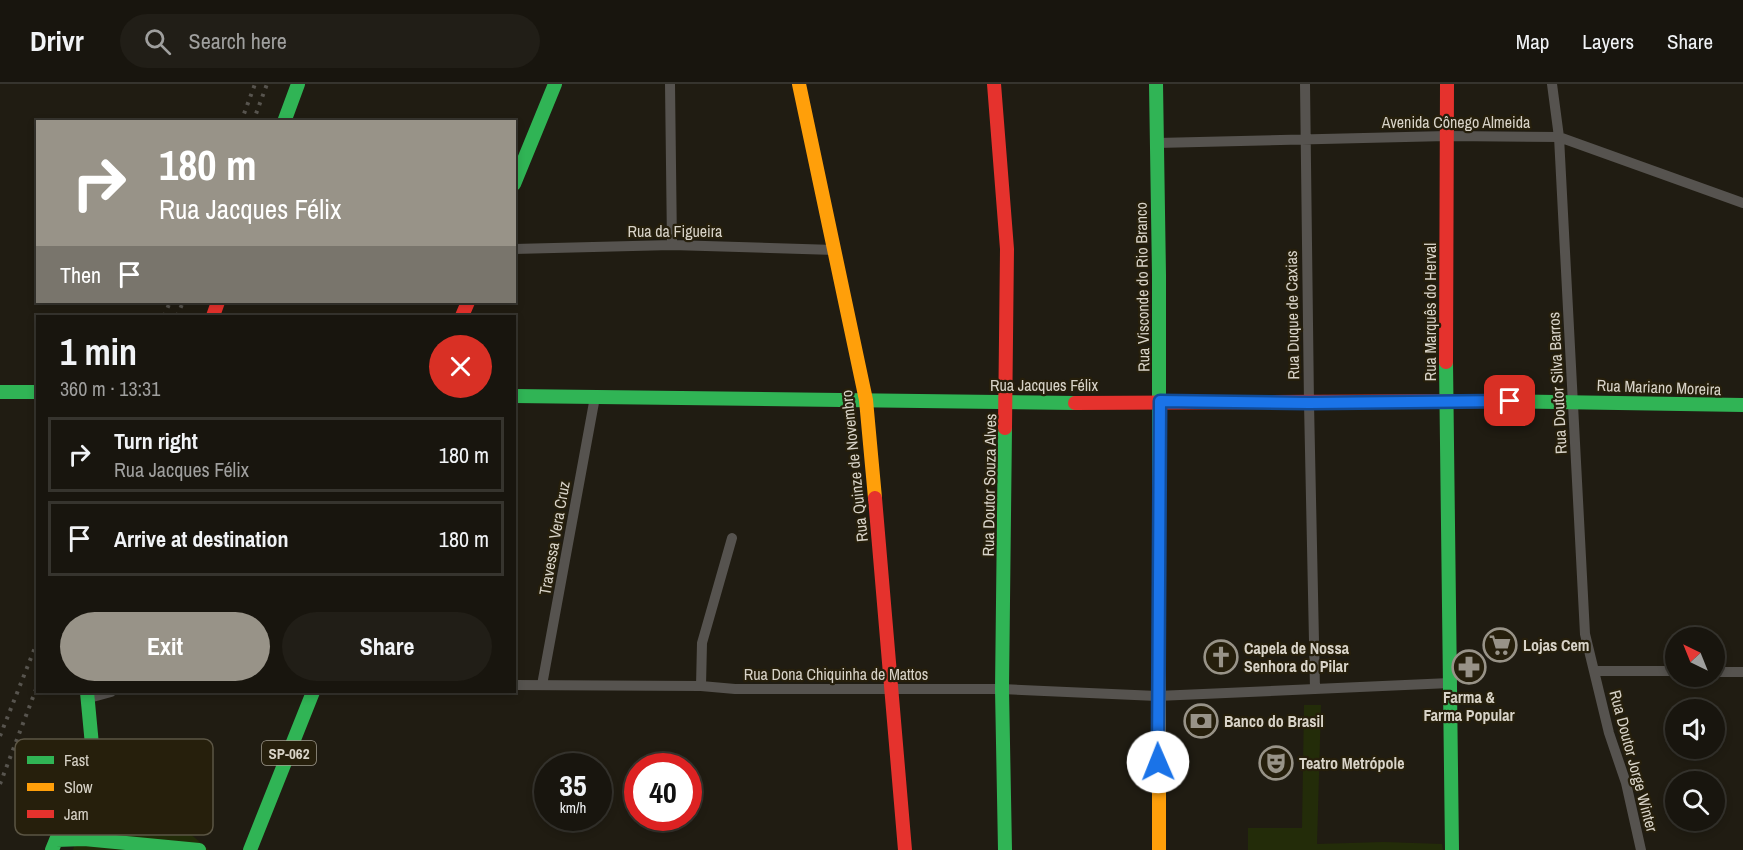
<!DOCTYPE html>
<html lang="en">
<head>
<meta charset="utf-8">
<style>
  body { margin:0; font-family:"Archivo Narrow",sans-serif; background:#211e17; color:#f1f3f6; height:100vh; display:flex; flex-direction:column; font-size:22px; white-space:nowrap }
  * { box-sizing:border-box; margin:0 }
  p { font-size:20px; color:#9f9f9e }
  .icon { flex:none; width:33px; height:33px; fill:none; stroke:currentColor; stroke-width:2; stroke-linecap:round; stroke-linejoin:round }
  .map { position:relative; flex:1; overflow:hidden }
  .details { position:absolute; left:36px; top:231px; width:480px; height:378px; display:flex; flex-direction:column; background:#18150e; border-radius:0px; box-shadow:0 3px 9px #0003,0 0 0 2px #36342e }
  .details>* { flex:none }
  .banner { position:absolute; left:36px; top:36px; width:480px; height:183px; border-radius:0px; box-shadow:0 3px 9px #0003,0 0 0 2px #36342e; background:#989388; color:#fff; overflow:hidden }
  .needle { width:39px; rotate:317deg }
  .fabs { position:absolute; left:1665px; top:543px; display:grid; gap:12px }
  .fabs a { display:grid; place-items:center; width:60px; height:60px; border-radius:50%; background:#18150e; box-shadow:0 3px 9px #0003,0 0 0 2px #36342e; font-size:30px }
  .speed { position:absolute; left:534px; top:669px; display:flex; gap:12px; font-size:30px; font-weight:700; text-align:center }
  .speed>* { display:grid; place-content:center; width:78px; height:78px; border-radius:50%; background:#18150e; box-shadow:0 3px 9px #0003,0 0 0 2px #36342e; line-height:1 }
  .speed small { font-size:15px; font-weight:400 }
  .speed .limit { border:9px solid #d22; background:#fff; color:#111 }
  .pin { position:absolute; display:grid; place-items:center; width:51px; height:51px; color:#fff; margin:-26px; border-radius:12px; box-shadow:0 3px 9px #0006 }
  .me { position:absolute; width:66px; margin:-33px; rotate:359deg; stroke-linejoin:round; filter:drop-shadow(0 0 4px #0008) }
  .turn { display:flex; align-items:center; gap:21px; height:126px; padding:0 24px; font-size:27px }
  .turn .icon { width:78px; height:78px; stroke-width:2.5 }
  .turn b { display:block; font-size:42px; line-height:51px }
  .then { display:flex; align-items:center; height:57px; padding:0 24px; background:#0003; gap:12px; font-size:22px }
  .round { display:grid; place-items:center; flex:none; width:63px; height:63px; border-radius:32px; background:#211e17 }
  .overview { display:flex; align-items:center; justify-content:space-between; height:102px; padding:0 24px }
  h1 { font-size:36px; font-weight:800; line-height:45px }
  .button { display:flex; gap:12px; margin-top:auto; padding:12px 24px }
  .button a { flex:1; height:69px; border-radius:36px; background:#989388; color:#fff; font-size:24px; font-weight:800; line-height:69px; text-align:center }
  .button a+a { background:#211e17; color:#f1f3f6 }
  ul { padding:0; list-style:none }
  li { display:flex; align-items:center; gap:18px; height:75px; margin:0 12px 9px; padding:0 12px; border:3px solid #36342e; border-radius:0px }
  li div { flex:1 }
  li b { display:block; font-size:22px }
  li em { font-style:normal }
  header { display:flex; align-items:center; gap:36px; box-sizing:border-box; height:84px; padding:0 30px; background:#18150e; border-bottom:2px solid #36342e }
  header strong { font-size:28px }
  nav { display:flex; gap:33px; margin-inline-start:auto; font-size:21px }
  .search { width:420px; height:54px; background:#211e17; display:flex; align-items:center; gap:15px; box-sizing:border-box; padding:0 21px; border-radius:33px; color:#9f9f9e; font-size:22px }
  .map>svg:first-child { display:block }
</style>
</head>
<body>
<header>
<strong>Drivr</strong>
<div class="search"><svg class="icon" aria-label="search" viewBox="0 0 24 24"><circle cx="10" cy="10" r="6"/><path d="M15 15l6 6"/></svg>Search here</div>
<nav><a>Map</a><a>Layers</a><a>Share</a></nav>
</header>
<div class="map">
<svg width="1743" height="766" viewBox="0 0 1743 766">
  <rect width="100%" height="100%" fill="#201c12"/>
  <!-- green -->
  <path fill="#232c09" d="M1304,621h17l-4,139 67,-2 58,2 1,6h-195v-22h54z
    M112,745l13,2h62l22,19h-136l2,-7z"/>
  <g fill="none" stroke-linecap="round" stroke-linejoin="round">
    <!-- street -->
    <path stroke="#56534f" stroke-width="10" d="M670,0l2,161
      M1305,0l4,319 6,286
      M1552,0l7,53 26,497 24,99 17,50 15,67
      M1157,59l290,-7 112,1 184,66
      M514,165l158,-4 163,5
      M1595,587h81
      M1714,588h29
      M514,601l187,1 34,3h267l155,7 293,-13
      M542,601l53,-288
      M701,602l1,-43 30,-105
      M89,614l22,-6"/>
    <!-- fast -->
    <path stroke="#30b455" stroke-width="14" d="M1156,0l3,191v280
      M284,38l14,-38
      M514,100l41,-100
      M1446,278l6,488
      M0,308h38
      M514,312l561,7
      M1494,317l249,4
      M1005,344l-3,261 3,161
      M56,756l28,-1 115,11
      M52,766l36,-88 4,-17 -5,-53
      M250,766l63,-158"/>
    <!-- slow -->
    <path stroke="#ff9f0a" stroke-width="14" d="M799,0l67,316 9,98
      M1159,471v295"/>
    <!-- jam -->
    <path stroke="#e5322d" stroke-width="14" d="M994,0l13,165 -2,179
      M213,232l5,-14
      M462,232l6,-14
      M1446,278l1,-278
      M1075,319l419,-2
      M875,414l30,352"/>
    <!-- rail -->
    <path stroke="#57544e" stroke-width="4" stroke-dasharray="3 6" stroke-linecap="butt" d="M241,38l14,-38
      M253,38l14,-38
      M164,232l6,-14
      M177,232l6,-14
      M0,652l38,-96
      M0,700l38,-100"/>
  </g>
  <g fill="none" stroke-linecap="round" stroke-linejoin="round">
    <!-- route casing -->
    <g stroke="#114b97" stroke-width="15">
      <path id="route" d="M1158,678l2,-361 149,2 201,-2"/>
    </g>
    <!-- route -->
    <use href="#route" stroke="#1a73e8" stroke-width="10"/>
  </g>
  <!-- icons -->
  <defs>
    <g id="supermarket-ring" transform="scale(1.725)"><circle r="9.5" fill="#261f0c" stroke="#989388" stroke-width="1.5"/><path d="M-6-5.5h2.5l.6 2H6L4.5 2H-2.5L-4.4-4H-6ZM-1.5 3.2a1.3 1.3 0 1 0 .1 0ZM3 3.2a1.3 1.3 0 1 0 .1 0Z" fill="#989388"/></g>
    <g id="church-ring" transform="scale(1.725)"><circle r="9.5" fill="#261f0c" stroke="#989388" stroke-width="1.5"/><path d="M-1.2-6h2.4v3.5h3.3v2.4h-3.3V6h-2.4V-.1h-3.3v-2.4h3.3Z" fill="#989388"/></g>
    <g id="pharmacy-ring" transform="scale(1.725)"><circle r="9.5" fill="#261f0c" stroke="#989388" stroke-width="1.5"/><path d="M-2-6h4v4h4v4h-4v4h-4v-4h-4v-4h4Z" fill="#989388"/></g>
    <g id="bank-ring" transform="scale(1.725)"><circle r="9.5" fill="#261f0c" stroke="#989388" stroke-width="1.5"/><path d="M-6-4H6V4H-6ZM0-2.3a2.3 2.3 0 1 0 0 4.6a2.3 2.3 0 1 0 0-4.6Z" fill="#989388"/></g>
    <g id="theatre-ring" transform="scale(1.725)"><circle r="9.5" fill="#261f0c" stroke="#989388" stroke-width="1.5"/><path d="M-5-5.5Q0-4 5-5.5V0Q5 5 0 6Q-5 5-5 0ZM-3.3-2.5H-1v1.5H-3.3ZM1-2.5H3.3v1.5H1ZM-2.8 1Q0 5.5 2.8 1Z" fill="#989388"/></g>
  </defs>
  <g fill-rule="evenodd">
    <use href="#supermarket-ring" x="1500" y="561"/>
    <use href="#church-ring" x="1221" y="573"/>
    <use href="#pharmacy-ring" x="1469" y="583"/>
    <use href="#bank-ring" x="1201" y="637"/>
    <use href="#theatre-ring" x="1276" y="679"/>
  </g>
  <g text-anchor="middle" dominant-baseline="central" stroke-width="4.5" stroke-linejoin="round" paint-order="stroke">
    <!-- shield labels -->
    <rect fill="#261f0c" stroke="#a39d90" stroke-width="1.5" x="262" y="657" width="54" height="24" rx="4.5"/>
    <g font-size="15" font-weight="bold" fill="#d8d3c8">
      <text x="289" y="669">SP-062</text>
    </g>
    <!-- street labels -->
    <g font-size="16" fill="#d8d3c8" stroke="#261f0c">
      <text x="1456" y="38">Avenida Cônego Almeida</text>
      <text x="675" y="147">Rua da Figueira</text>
      <text transform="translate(1142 203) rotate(-91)">Rua Visconde do Rio Branco</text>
      <text transform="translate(1430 228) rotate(-90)">Rua Marquês do Herval</text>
      <text transform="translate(1292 231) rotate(-91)">Rua Duque de Caxias</text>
      <text transform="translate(1557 299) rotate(-93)">Rua Doutor Silva Barros</text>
      <text x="1044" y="301">Rua Jacques Félix</text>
      <text transform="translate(1659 303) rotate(2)">Rua Mariano Moreira</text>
      <text transform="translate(854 382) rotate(-96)">Rua Quinze de Novembro</text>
      <text transform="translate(989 401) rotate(-89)">Rua Doutor Souza Alves</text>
      <text transform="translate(554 454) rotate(-80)">Travessa Vera Cruz</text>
      <text x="836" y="590">Rua Dona Chiquinha de Mattos</text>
      <text transform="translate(1634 677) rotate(75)">Rua Doutor Jorge Winter</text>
    </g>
    <!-- poi labels -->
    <g font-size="16" font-weight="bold" fill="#d8d3c8" stroke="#261f0c" text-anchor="start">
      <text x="1523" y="561">Lojas Cem</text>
      <text x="1244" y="564">Capela de Nossa<tspan x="1244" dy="18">Senhora do Pilar</tspan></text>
      <text x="1469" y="613" text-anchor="middle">Farma &amp;<tspan x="1469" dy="18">Farma Popular</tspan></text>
      <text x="1224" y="637">Banco do Brasil</text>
      <text x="1299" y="679">Teatro Metrópole</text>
    </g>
  </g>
  <!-- legend -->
  <rect x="15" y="655" width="198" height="96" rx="9" fill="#261f0c" stroke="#5b5544" stroke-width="1.5"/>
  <rect x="27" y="672" width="27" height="8" fill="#30b455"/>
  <rect x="27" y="699" width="27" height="8" fill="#ff9f0a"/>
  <rect x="27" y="726" width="27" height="8" fill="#e5322d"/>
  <g font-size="16" fill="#d8d3c8">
    <text x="64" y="682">Fast</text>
    <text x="64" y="709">Slow</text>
    <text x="64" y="736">Jam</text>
  </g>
</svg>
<div class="fabs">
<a><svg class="needle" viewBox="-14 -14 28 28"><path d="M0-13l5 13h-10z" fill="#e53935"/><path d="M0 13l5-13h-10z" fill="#9f9f9e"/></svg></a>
<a><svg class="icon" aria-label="sound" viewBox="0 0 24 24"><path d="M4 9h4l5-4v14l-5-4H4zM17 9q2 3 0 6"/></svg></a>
<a><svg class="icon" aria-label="search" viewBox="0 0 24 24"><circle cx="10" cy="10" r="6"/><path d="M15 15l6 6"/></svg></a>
</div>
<div class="speed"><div>35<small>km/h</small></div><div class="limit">40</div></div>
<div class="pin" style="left:1510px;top:317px;background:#d93025"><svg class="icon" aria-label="arrive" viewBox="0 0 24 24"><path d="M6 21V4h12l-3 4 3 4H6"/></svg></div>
<svg class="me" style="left:1158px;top:678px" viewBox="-20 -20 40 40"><circle r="19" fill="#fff"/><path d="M0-13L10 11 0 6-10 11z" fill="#1a73e8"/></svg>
<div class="banner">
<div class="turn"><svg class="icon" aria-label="right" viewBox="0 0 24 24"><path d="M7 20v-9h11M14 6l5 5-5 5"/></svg><div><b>180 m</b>Rua Jacques Félix</div></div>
<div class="then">Then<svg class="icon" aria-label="arrive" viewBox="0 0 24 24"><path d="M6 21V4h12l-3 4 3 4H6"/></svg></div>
</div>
<section class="details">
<div class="overview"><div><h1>1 min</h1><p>360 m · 13:31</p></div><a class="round" style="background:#d93025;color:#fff"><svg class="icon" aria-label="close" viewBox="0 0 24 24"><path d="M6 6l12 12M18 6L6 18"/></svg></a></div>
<ul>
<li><svg class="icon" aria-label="right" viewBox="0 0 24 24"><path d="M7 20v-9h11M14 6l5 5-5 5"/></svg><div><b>Turn right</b><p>Rua Jacques Félix</p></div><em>180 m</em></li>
<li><svg class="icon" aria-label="arrive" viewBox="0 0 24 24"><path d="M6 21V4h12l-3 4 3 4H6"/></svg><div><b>Arrive at destination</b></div><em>180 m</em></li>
</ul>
<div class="button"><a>Exit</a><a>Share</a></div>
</section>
</div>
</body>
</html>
